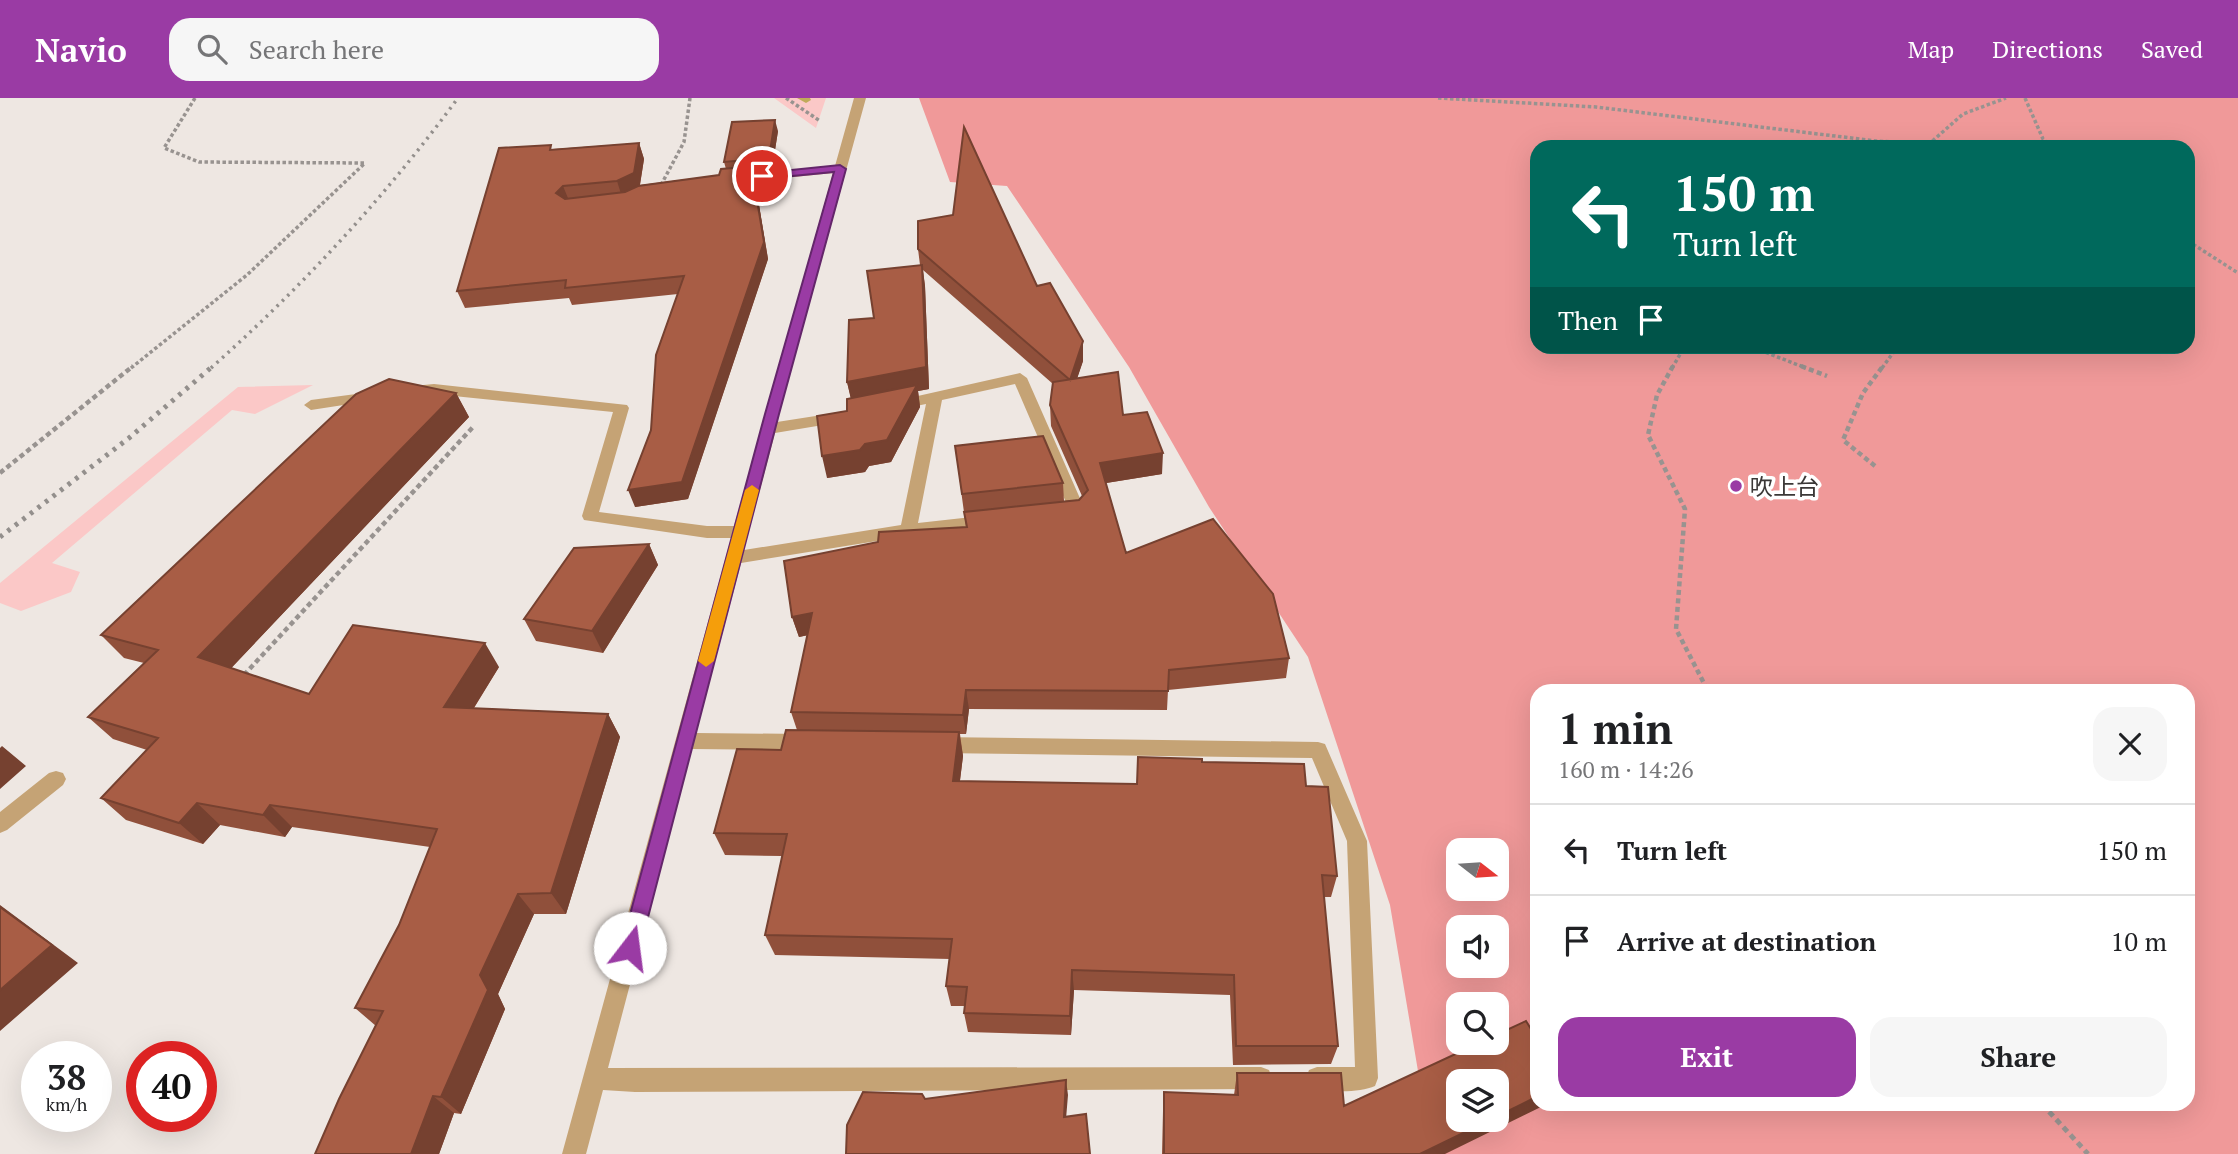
<!DOCTYPE html>
<html lang="en">
<head>
<meta charset="utf-8">
<style>
  body { margin:0; font-family:"PT Serif","Noto Sans JP",serif; background:#f6f6f6; color:#202124; height:100vh; display:flex; flex-direction:column; font-size:26px; white-space:nowrap }
  * { box-sizing:border-box; margin:0 }
  p { font-size:23px; color:#757577 }
  .icon { flex:none; width:38px; height:38px; fill:none; stroke:currentColor; stroke-width:2; stroke-linecap:round; stroke-linejoin:round }
  .map { position:relative; flex:1; overflow:hidden }
  .drawer { position:absolute; left:1530px; top:586px; width:665px; height:427px; display:flex; flex-direction:column; background:#fff; border-radius:21px; box-shadow:0 7px 28px #0002 }
  .drawer>* { flex:none }
  .top-card { position:absolute; left:1530px; top:42px; width:665px; height:214px; border-radius:21px; box-shadow:0 7px 28px #0002; background:#00695c; color:#fff; overflow:hidden }
  .needle { width:46px; rotate:107deg }
  .controls { position:absolute; left:1446px; top:740px; display:grid; gap:14px }
  .controls a { display:grid; place-items:center; width:63px; height:63px; border-radius:14px; background:#fff; box-shadow:0 7px 28px #0002; font-size:35px }
  .speed { position:absolute; left:21px; top:943px; display:flex; gap:14px; font-size:35px; font-weight:700; text-align:center }
  .speed>* { display:grid; place-content:center; width:91px; height:91px; border-radius:50%; background:#fff; box-shadow:0 7px 28px #0002; line-height:1 }
  .speed small { font-size:18px; font-weight:400 }
  .speed .limit { border:10px solid #d22; background:#fff; color:#111 }
  .pin { position:absolute; display:grid; place-items:center; width:60px; height:60px; color:#fff; margin:-30px; border:4px solid #fff; border-radius:50%; box-shadow:0 2px 7px #0007 }
  .me { position:absolute; width:77px; margin:-38px; rotate:15deg; stroke-linejoin:round; filter:drop-shadow(0 0 5px #0008) }
  .turn { display:flex; align-items:center; gap:24px; height:147px; padding:0 28px; font-size:32px }
  .turn .icon { width:91px; height:91px; stroke-width:2.5 }
  .turn b { display:block; font-size:49px; line-height:60px }
  .then { display:flex; align-items:center; height:66px; padding:0 28px; background:#0003; gap:14px; font-size:26px }
  .round { display:grid; place-items:center; flex:none; width:74px; height:74px; border-radius:21px; background:#f6f6f6 }
  .head { display:flex; align-items:center; justify-content:space-between; height:119px; padding:0 28px }
  h1 { font-size:42px; font-weight:700; line-height:52px }
  .primary-button { display:flex; gap:14px; margin-top:auto; padding:14px 28px }
  .primary-button a { flex:1; height:80px; border-radius:21px; background:#9a3ba4; color:#fff; font-size:28px; font-weight:700; line-height:80px; text-align:center }
  .primary-button a+a { background:#f6f6f6; color:#202124 }
  ul { padding:0; list-style:none }
  li { display:flex; align-items:center; gap:21px; height:91px; padding:0 28px; border-top:2px solid #e0e0e0 }
  li div { flex:1 }
  li b { display:block; font-size:26px }
  li em { font-style:normal }
  header { display:flex; align-items:center; gap:42px; box-sizing:border-box; height:98px; padding:0 35px; background:#9a3ba4; color:#fff }
  header strong { font-size:33px }
  nav { display:flex; gap:38px; margin-inline-start:auto; font-size:24px }
  .search { width:490px; height:63px; background:#f6f6f6; display:flex; align-items:center; gap:18px; box-sizing:border-box; padding:0 24px; border-radius:21px; color:#757577; font-size:26px }
  .map>svg:first-child { display:block }
</style>
</head>
<body>
<header>
<strong>Navio</strong>
<div class="search"><svg class="icon" aria-label="search" viewBox="0 0 24 24"><circle cx="10" cy="10" r="6"/><path d="M15 15l6 6"/></svg>Search here</div>
<nav><a>Map</a><a>Directions</a><a>Saved</a></nav>
</header>
<div class="map">
<svg width="2238" height="1056" viewBox="0 0 2238 1056">
  <rect width="100%" height="100%" fill="#eee7e2"/>
  <!-- green -->
  <path fill="#fbc8c7" d="M774,0h52l-10,30z
    M313,287l-58,29 -23,-4 -180,153 28,9 -9,20 -50,19 -21,-8v-20l238,-196z"/>
  <!-- forest -->
  <path fill="#f09999" fill-rule="evenodd" d="M919,0h1319v1056h-806l-42,-249 -82,-248 -99,-150 -80,-140 -122,-181 -57,-4zM1536,49h652v199h-652zM1536,593h652v413h-652zM1458,752h38v39h-38zM1458,830h38v38h-38zM1458,906h38v39h-38zM1458,984h38v38h-38z"/>
  <g fill="none" stroke-linecap="round" stroke-linejoin="round">
    <!-- stream -->
    <path fill="#c0aa5a" fill-rule="evenodd" d="M797,0h13l1,2 -5,3z"/>
    <!-- path-far2 -->
    <path stroke="#989390" stroke-width="3.5" stroke-dasharray="3.5 2.5" stroke-linecap="butt" d="M195,0l-31,50 35,14 165,1
      M786,0l34,23
      M1438,0l158,9 280,34 53,3 34,-30 43,-16
      M2025,0l18,41 10,8
      M661,87l23,-43 6,-44
      M2188,143l50,32
      M1749,248l57,22
      M131,270l116,-93 118,-112
      M1672,270l13,-22
      M1882,270l16,-22"/>
    <!-- path-far1 -->
    <path stroke="#989390" stroke-width="4.5" stroke-dasharray="5 3.5" stroke-linecap="butt" d="M1673,268l-16,29 -9,40 37,74 -9,120 32,62
      M1801,268l26,10
      M1875,368l-32,-26 20,-47 20,-27
      M0,375l133,-107
      M244,577l229,-248"/>
    <!-- path -->
    <path stroke="#989390" stroke-width="5" stroke-dasharray="6 4.5" stroke-linecap="butt" d="M2042,1006l46,50"/>
    <!-- minor -->
    <path fill="#c5a375" fill-rule="evenodd" d="M854,0h12l-89,324 64,-10 8,5 -8,5 -66,11 -31,117 157,-25 25,-121 -30,6 -5,-2 -2,-3 2,-3 129,-29 7,5 59,134 -2,4 -17,3 -8,-6 2,-4 7,-2 -53,-123 -73,16 -24,123 72,-8 6,2 2,4 -2,4 -88,11 -167,27 -45,170 108,1 7,2 2,6 -2,6 -7,2 -112,-1 -84,319 653,-1 8,3 3,8 -3,8 -8,3 -626,3 -32,-2 -17,64h-24l169,-616h-24l-123,-18 -2,-4 31,-104 -179,-18 -21,2 -7,-5 7,-5 21,-2 193,21 2,3 -30,104 108,14h27l99,-353 -87,9 -6,-4 6,-4 89,-8z
      M371,294l7,5 -2,3 -65,10 -7,-5 7,-5z
      M937,639l381,5 7,2 42,97 11,237 -3,8c-16,7 -50,7 -66,0l-3,-8 3,-8 8,-3h38l-8,-226 -35,-83 -375,-5 -7,-2 -2,-6 2,-6z
      M56,673l7,2 3,6 -3,6 -56,45 -7,3v-21l49,-39z"/>
    <!-- rail-far1 -->
    <path stroke="#938f8c" stroke-width="3.5" stroke-dasharray="2.5 5" stroke-linecap="butt" d="M211,270c92,-82 174,-171 247,-270"/>
    <!-- rail -->
    <path stroke="#938f8c" stroke-width="5" stroke-dasharray="3.5 6" stroke-linecap="butt" d="M0,439l129,-99 84,-72"/>
  </g>
  <!-- wall -->
  <path fill="#90503b" d="M778,33l-6,38 -5,1 3,12 -3,22 -8,1 9,54 -80,240 -53,8 43,-213 -106,11 -3,-7 -104,10 -8,-17 96,-142 86,-6 5,16 -4,26 79,-10 7,-6 -2,-7z
    M918,151l119,37 46,75 -6,17 46,37 39,59 -56,9 20,70 163,105 -3,20 -118,12 -1,20 -198,-1 -3,25h-6l3,22 -3,25 177,3 65,-22 104,24 31,90 -6,21h-7l14,149 -7,18 -98,1 -3,-70 -156,-5 -3,45 -103,-3 -4,-19 1,-7h-14l-5,-20 4,-27 -175,-4 -10,-20 17,-79 -57,-1 -11,-22 83,-103 -6,-18 17,-77 -9,2 -7,-20 174,-90 -11,-81 108,37 1,18 15,-1 3,-4 -31,-70 -1,-21 3,-21 -130,-114 2,16 4,103 -11,2 2,16 -29,55 -22,4 -4,6 -38,6 24,-80 -4,-16 27,-64 46,-53z
    M456,295l13,24 -238,251 78,26 190,-27 -25,41 134,6 12,23 -54,177h-32l-36,80 7,15 -44,105 -7,-1 -15,41 -63,-128 -21,-18 44,-83 31,-78 -138,-20 -7,10 -65,-12 -17,19 -77,-24 -25,-22 46,-48 -34,-11 -25,-22 56,-54 -20,-5 -23,-23z
    M649,446l9,21 -55,88 -67,-12 -12,-22z
    M1237,975l107,33 101,48h-283l1,-43 1,-19 70,3z"/>
  <!-- shaded-wall -->
  <path fill="#764130" d="M775,22l3,11 -6,38 -3,-11z
    M639,45l5,16 -5,31 -17,7 -5,-16z
    M766,67l4,17 -3,22 -8,1 9,54 -80,240 -53,8 -7,-17 127,-302z
    M563,88l7,17 -14,-10z
    M922,167l3,21 4,103 -11,2 2,16 -29,55 -22,4 -4,6 -38,6 -5,-22 43,-12 -13,-40 -5,-22z
    M1083,243v20l-13,39v-20z
    M456,295l13,24 -249,263 -22,-23z
    M1163,355l-1,21 -62,10v-21z
    M649,446l9,21 -55,88 -11,-22z
    M812,515l6,20 -19,4 -7,-20z
    M485,545l14,24 -39,63 -16,-23z
    M966,592l3,19 -3,25 -3,-19z
    M608,616l12,23 -54,177 -15,-21z
    M959,634l4,24 -6,47 -4,-22z
    M2,648l24,20 -26,23v-41z
    M197,705l23,22 -17,19 -24,-21z
    M270,707l22,22 -7,10 -22,-22z
    M518,796l16,20 -36,80 7,15 -44,105 -20,-17 39,-122z
    M0,807l78,58 -78,68z
    M1072,872l2,20 -3,45 -1,-19z
    M1066,982l2,15 -3,36 -1,-14z
    M433,998l21,17 -15,41h-28z
    M1536,999v7h11l-102,50h-25l70,-34h6v-3z"/>
  <!-- building -->
  <path fill="#a85d45" stroke="#764130" stroke-width="2" d="M775,22l-6,38 -45,4 8,-40z
    M964,29l73,159 13,-3 33,58 -13,39 -152,-131v-28l35,-6z
    M639,45l-5,30 -17,8 -54,5 -7,7 9,6 60,-7 13,-6 81,-11 2,-6 45,-4 -3,22 -8,1 9,54 -82,240 -54,8 23,-60 5,-75 28,-79 -119,12 1,-8 -109,11 42,-143 52,-3 -1,5z
    M922,167l4,102 -79,15 2,-62 25,-2 -7,-47z
    M1118,274l5,43 24,-3 16,41 -63,10 26,90 87,-34 60,75 16,64 -120,12 -1,21 -202,-1 -3,25 -172,-3 21,-99 -20,4 -8,-56 94,-19 1,-10 88,-5 -3,-15 115,-12 9,-10 -38,-85 3,-23z
    M389,281l67,14 -258,264 111,37 44,-69 132,18 -41,64 164,7 -57,179 -33,1 -38,81 8,15 -47,107 -8,-1 -22,58h-96l24,-55 44,-88 -28,-3 44,-83 38,-96 -167,-24 -7,10 -66,-12 -18,20 -78,-25 57,-60 -70,-21 70,-67 -57,-15 255,-241z
    M917,287l-30,55 -22,4 -5,6 -38,6 -5,-40 30,-5v-12z
    M1043,338l20,47 -101,11 -7,-48z
    M649,446l-57,87 -68,-12 50,-71z
    M786,632l173,2 -6,49 184,3 1,-27 64,2v3l102,2 2,22 22,1 9,89 -15,-1 16,171h-102l-2,-71 -162,-5 -2,46 -106,-3 3,-26 -21,-1 6,-47 -187,-4 22,-101 -73,-1 23,-84 44,1z
    M0,809l52,38 -52,45z
    M1526,923l10,16v60l-40,20v-35h-38v38h32l-70,34h-256v-62l74,3 -1,-22h104l3,33 135,-63h17v-8z
    M1066,982l-2,37 22,-3 4,40h-244l1,-29 16,-33 59,2 3,5z"/>
  <!-- route -->
  <path fill="#9a3ba4" stroke="#64266b" stroke-width="2" d="M840,67l6,4 -67,245 -139,534 -3,7 -7,3 -7,-3 -2,-7 144,-534 69,-242 -72,7 -5,-3 5,-3z"/>
  <!-- slow -->
  <path fill="#f59e0b" d="M752,387l7,5 -45,171 -8,6 -8,-6 47,-171z"/>
  <!-- markers -->
  <circle fill="#9a3ba4" stroke="#fff" stroke-width="2.5" cx="1736" cy="388" r="7"/>
  <g text-anchor="middle" dominant-baseline="central" stroke-width="7" stroke-linejoin="round" paint-order="stroke">
    <!-- poi labels -->
    <g font-size="23" fill="#3b3837" stroke="#fff" text-anchor="start">
      <text x="1750" y="388">吹上台</text>
    </g>
  </g>
</svg>
<div class="controls">
<a><svg class="needle" viewBox="-14 -14 28 28"><path d="M0-13l5 13h-10z" fill="#e53935"/><path d="M0 13l5-13h-10z" fill="#757577"/></svg></a>
<a><svg class="icon" aria-label="sound" viewBox="0 0 24 24"><path d="M4 9h4l5-4v14l-5-4H4zM17 9q2 3 0 6"/></svg></a>
<a><svg class="icon" aria-label="search" viewBox="0 0 24 24"><circle cx="10" cy="10" r="6"/><path d="M15 15l6 6"/></svg></a>
<a><svg class="icon" aria-label="layers" viewBox="0 0 24 24"><path d="M12 4l9 5-9 5-9-5zM3 14l9 5 9-5"/></svg></a>
</div>
<div class="speed"><div>38<small>km/h</small></div><div class="limit">40</div></div>
<div class="pin" style="left:762px;top:78px;background:#d93025"><svg class="icon" aria-label="arrive" viewBox="0 0 24 24"><path d="M6 21V4h12l-3 4 3 4H6"/></svg></div>
<svg class="me" style="left:630px;top:850px" viewBox="-20 -20 40 40"><circle r="19" fill="#fff"/><path d="M0-13L10 11 0 6-10 11z" fill="#9a3ba4"/></svg>
<div class="top-card">
<div class="turn"><svg class="icon" aria-label="left" viewBox="0 0 24 24"><path d="M17 20v-9H6M10 6l-5 5 5 5"/></svg><div><b>150 m</b>Turn left</div></div>
<div class="then">Then<svg class="icon" aria-label="arrive" viewBox="0 0 24 24"><path d="M6 21V4h12l-3 4 3 4H6"/></svg></div>
</div>
<section class="drawer">
<div class="head"><div><h1>1 min</h1><p>160 m · 14:26</p></div><a class="round"><svg class="icon" aria-label="close" viewBox="0 0 24 24"><path d="M6 6l12 12M18 6L6 18"/></svg></a></div>
<ul>
<li><svg class="icon" aria-label="left" viewBox="0 0 24 24"><path d="M17 20v-9H6M10 6l-5 5 5 5"/></svg><div><b>Turn left</b></div><em>150 m</em></li>
<li><svg class="icon" aria-label="arrive" viewBox="0 0 24 24"><path d="M6 21V4h12l-3 4 3 4H6"/></svg><div><b>Arrive at destination</b></div><em>10 m</em></li>
</ul>
<div class="primary-button"><a>Exit</a><a>Share</a></div>
</section>
</div>
</body>
</html>
